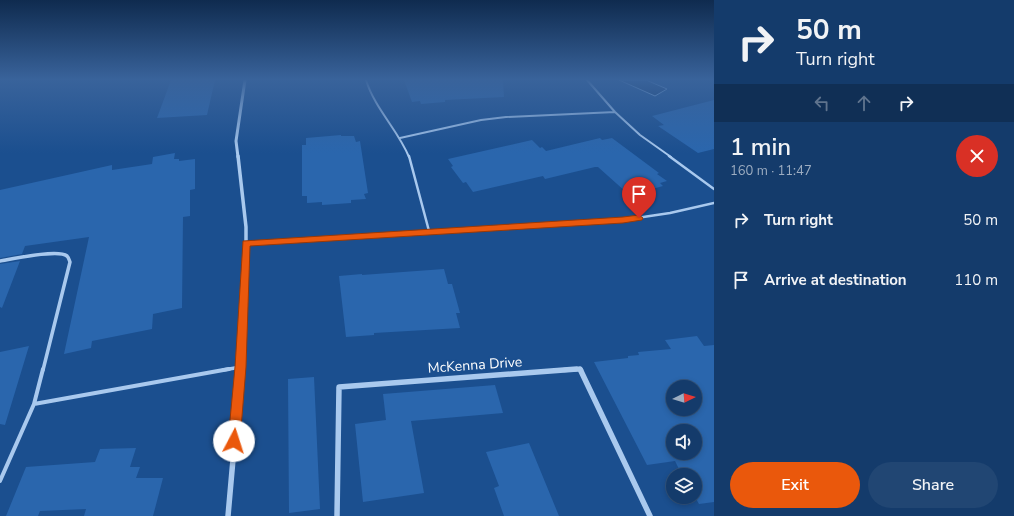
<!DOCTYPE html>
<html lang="en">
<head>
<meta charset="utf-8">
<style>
  body { margin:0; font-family:"Nunito Sans",sans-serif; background:#214673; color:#f1f3f6; height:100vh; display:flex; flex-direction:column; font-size:15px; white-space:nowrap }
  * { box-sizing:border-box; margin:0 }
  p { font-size:13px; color:#9dadc1 }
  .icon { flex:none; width:22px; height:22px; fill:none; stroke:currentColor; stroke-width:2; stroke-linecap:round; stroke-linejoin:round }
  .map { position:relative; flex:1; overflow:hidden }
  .sheet { display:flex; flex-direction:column; background:#143b6b; width:300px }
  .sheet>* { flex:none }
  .banner { background:#143b6b; color:#f1f3f6; overflow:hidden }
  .needle { width:26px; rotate:85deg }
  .buttons { position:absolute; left:666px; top:380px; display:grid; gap:8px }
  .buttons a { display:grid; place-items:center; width:36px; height:36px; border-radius:50%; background:#143b6b; box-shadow:0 2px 6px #0003,0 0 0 1px #33557e; font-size:20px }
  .pin { position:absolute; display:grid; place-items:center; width:34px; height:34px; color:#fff; margin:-41px -17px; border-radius:50% 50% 50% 0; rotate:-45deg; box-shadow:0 0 4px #0007 }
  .pin .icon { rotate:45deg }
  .me { position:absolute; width:44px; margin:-22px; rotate:5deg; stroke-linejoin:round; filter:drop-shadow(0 0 3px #0008) }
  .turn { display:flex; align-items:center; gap:14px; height:84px; padding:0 16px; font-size:18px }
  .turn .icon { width:52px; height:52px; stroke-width:2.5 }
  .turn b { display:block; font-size:28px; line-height:34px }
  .lanes { display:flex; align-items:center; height:38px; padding:0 16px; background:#0003; justify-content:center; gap:20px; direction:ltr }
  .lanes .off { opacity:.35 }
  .round { display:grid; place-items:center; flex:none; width:42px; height:42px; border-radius:21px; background:#214673 }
  .overview { display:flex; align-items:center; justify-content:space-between; height:68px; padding:0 16px }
  h1 { font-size:24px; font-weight:600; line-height:30px }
  .primary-button { display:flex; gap:8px; margin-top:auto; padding:8px 16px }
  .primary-button a { flex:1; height:46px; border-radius:24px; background:#ea580c; color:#fff; font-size:16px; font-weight:600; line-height:46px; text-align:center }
  .primary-button a+a { background:#214673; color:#f1f3f6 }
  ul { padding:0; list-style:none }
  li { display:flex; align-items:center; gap:12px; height:60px; padding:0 16px }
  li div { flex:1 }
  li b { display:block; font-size:15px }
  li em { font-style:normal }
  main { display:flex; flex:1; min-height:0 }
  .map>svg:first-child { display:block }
</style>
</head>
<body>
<main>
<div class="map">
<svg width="714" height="516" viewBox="0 0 714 516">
  <rect width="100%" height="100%" fill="#1b4f8f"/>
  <!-- water -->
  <path fill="#123a6d" stroke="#9cc4f0" d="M619,80h27l21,9 -12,7z"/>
  <!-- building -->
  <path fill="#2a66ad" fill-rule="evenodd" d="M171,80h44l-8,35 -50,3z
    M404,80h99l1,17 -59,3v2l-24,2 -1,-3 -8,1z
    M714,100v49l-16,4 -40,-27 6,-1 -12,-9z
    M341,135v1h13l2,6 4,-1 8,52 -4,1 2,5 -15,1v3l-29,2v-3l-15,1v-7h-5v-51h4v-7z
    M600,138l2,2 10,-2 47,35 -2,1 10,7 -7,2 3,3 -25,7 -4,-3 -8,2 -28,-25h-3l-50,12 -2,-3 -70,16 -7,-10 -3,1 -12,-16 2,-1 -5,-7 84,-19 8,8 2,-1 4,4z
    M175,153l-1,6h5v2l16,-2v30l-5,1v26l-7,1 -1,91 -29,6 -1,15 -60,12 -1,7 -27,6 25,-117 -64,9 -3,8 -22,4v-68l112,-25v5l40,-6 1,-7z
    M20,261l-18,47 -2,-1v-43z
    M444,269l4,15h4l8,29h-4l4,15 -86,5v2l-28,2 -7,-61 23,-2v1z
    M697,336l7,10 10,-1v157l-15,2 -4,-7v-22h-13l-7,-14 -28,4 -53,-103 34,-4v-2l11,-1 -1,-3 33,-3 -6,-9zM673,387h22v22h-22zM673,431h22v22h-22z
    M29,346l-24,79 -5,-1v-72z
    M314,377l6,132 -31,4 -1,-134z
    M495,385l8,28 -92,8 13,72 -61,9 -8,-78 31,-4 -3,-26z
    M529,443l30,73h-55l-10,-28 5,-2 -13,-34z
    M136,448l-6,19h10l-4,11h27l-10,38h-69l2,-7 -46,2 -2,5h-32l20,-49 69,-5 5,-13z"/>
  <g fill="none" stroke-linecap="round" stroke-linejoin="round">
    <!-- service-far3 -->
    <path stroke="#a9c9ee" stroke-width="2" d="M366,80c9,29 32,50 43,77
      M587,80l28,32 25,23 31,22
      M400,138l81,-18 25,-3 109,-5"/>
    <!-- service-far2 -->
    <path stroke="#a9c9ee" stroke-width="2.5" d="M409,156l20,75
      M669,156l45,33
      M246,243l377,-23 47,-7 44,-10"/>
    <!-- service-far1 -->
    <path stroke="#a9c9ee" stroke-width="3.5" d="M0,261c12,-2 58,-12 67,-5 2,2 2,4 3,6l-27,108
      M223,370l18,-3"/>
    <!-- service -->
    <path stroke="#a9c9ee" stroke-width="4" d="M43,369l-9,35 195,-35
      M0,481l34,-77"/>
    <!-- minor-far3 -->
    <path stroke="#a9c9ee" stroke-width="3" d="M238,157l-2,-16 9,-61"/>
    <!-- minor-far2 -->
    <path stroke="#a9c9ee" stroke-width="3.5" d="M238,156l8,71v25"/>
    <!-- minor-far1 -->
    <path stroke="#a9c9ee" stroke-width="4.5" d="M241,370l5,-119
      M564,370l16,-1 1,1"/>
    <!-- minor -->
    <path stroke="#a9c9ee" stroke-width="5.5" d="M580,369l70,147
      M228,516l13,-147
      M337,516l2,-129 238,-18"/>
  </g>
  <!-- sky -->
  <linearGradient id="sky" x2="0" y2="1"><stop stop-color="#0f2b4f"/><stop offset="0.52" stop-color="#39639b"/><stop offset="1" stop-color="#39639b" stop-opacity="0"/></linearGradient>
  <rect width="714" height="153" fill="url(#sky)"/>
  <!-- route -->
  <path fill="#ea580c" stroke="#983908" d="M639,215l4,3 -1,2 -19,3 -373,23 -4,121 -6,74 -1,5 -5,2 -4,-2 -2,-5 7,-74 8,-126 380,-24z"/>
  <g text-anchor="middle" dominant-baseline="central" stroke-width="4" stroke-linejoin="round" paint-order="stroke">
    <!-- near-street labels -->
    <g font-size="14" fill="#fff" stroke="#1b4f8f">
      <text transform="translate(475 365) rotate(-4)">McKenna Drive</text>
    </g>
  </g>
</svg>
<div class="buttons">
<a><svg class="needle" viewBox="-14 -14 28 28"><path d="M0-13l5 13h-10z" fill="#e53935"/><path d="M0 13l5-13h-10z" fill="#9dadc1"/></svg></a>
<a><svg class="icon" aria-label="sound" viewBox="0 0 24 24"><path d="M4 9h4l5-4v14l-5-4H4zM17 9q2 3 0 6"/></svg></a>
<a><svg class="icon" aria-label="layers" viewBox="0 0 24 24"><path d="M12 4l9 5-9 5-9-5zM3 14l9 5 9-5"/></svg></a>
</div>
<div class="pin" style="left:639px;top:218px;background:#d93025"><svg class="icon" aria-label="arrive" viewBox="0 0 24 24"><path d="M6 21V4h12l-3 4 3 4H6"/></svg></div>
<svg class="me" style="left:234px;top:441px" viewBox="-20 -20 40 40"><circle r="19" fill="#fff"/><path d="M0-13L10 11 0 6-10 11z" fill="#ea580c"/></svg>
</div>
<section class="sheet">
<div class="banner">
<div class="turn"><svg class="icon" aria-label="right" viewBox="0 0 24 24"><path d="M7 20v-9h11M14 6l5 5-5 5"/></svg><div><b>50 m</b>Turn right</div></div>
<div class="lanes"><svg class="icon off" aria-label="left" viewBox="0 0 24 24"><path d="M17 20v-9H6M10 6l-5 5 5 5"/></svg><svg class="icon off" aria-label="ahead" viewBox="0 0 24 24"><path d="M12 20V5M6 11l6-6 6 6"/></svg><svg class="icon" aria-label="right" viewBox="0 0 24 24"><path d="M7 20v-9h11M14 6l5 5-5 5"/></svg></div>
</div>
<div class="overview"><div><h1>1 min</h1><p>160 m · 11:47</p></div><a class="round" style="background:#d93025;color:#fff"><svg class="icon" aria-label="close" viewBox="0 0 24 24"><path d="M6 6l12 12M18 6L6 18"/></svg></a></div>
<ul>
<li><svg class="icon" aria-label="right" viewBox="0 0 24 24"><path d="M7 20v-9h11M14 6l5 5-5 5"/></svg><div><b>Turn right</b></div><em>50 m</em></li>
<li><svg class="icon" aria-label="arrive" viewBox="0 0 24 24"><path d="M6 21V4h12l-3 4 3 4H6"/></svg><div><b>Arrive at destination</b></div><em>110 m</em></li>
</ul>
<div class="primary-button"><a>Exit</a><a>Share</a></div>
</section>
</main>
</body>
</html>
